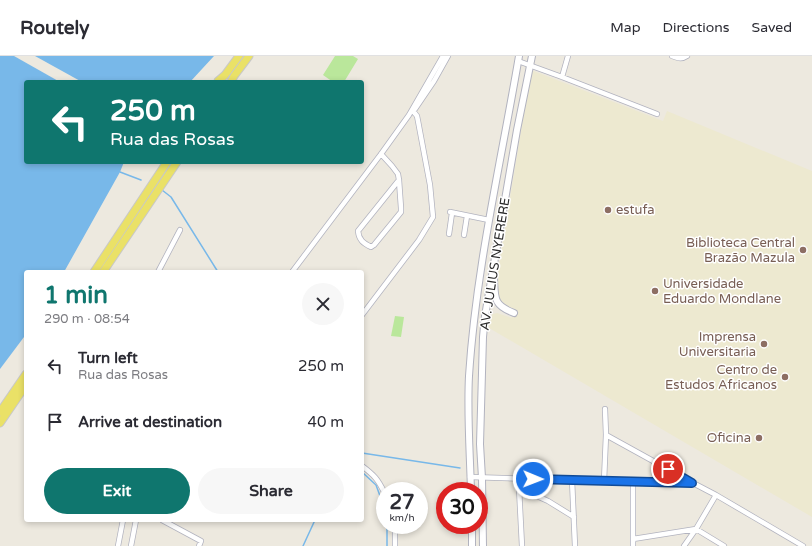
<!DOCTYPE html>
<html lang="en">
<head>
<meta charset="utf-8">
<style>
  body { margin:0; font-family:"Varela Round",sans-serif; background:#f7f7f7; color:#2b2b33; height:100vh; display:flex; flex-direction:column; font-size:15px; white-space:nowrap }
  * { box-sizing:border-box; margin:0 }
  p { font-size:13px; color:#7c7c81 }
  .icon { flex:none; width:22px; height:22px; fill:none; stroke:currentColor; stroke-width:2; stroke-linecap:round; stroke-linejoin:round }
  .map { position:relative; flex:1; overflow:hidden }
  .panel { position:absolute; left:24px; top:214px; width:340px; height:252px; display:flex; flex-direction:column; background:#fff; border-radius:4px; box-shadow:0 2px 6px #0003 }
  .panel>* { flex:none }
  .guide { position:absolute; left:24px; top:24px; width:340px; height:84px; border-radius:4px; box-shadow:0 2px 6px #0003; background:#0f766e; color:#fff; overflow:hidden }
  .speed { position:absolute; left:376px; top:426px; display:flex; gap:8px; font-size:20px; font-weight:700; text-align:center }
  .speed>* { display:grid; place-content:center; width:52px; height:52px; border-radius:50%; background:#fff; box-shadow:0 2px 6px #0003; line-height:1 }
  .speed small { font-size:10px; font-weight:400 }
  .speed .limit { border:6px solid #d22; background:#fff; color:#111 }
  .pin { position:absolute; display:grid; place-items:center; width:34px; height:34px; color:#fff; margin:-17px; border:2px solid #fff; border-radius:50%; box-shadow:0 1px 4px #0007 }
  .me { position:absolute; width:44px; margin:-22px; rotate:91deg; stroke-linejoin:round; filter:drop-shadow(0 0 3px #0008) }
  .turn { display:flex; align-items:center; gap:14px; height:84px; padding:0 20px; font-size:18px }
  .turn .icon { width:52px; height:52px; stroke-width:2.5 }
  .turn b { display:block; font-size:28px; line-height:34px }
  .round { display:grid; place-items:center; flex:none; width:42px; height:42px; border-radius:21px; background:#f7f7f7 }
  .head { display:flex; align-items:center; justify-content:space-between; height:68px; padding:0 20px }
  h1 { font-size:24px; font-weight:700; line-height:30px; color:#0f766e }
  .cta { display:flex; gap:8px; margin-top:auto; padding:8px 20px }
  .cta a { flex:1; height:46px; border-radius:24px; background:#0f766e; color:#fff; font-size:16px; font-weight:700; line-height:46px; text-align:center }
  .cta a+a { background:#f7f7f7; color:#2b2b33 }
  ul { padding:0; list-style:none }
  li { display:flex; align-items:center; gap:12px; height:56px; padding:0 20px }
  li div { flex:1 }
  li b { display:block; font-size:15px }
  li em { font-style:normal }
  header { display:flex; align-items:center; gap:24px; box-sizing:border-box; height:56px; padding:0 20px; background:#fff; border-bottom:1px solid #e1e1e2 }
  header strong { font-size:19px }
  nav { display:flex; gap:22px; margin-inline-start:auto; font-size:14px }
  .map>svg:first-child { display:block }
</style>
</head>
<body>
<header>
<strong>Routely</strong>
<nav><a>Map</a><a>Directions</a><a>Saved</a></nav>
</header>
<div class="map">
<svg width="812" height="490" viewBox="0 0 812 490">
  <rect width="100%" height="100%" fill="#ede9df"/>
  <!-- education -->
  <path fill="#ede9d0" d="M531,14l132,51 4,-10 145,60v346l-323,-189 3,-13 1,-1 4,-1 15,5 3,-9 -8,-3 -5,-4 -3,-4 -1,-4v-23z"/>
  <!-- pitch -->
  <path fill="#bae79b" d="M335,0h18l5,3 -14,23h-11l-10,-7z
    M395,260l9,1 -3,20 -10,-1z"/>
  <!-- water -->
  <path fill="#78b8e9" d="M0,0h214l-24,26h-164v80h98l-4,10 -56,100h-38v59l-2,6 -24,32z"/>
  <!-- pier -->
  <path fill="#ede9df" d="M14,0h21l47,26h-22z"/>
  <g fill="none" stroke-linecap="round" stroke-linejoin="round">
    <!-- stream -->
    <path stroke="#78b8e9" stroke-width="1.5" d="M120,116l21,8
      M162,134l9,7 47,75
      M362,397l98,15
      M362,416l14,13 7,19 2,8
      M387,469v21
      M303,490l12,-26"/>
    <!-- street casing -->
    <g stroke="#b2b3bf" stroke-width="6">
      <path id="street" d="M672,0c6,2 9,4 15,0
        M518,5l44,16 95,37
        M562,21l6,-21
        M415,53l19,-28 14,-25
        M381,98l11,12 6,8 1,6 2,28v4l-27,33 -3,2c-8,-4 -12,-7 -13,-16l41,-51
        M450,156l39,8
        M449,178l3,-21
        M464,179l3,-19
        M158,216l22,-42
        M292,216l89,-118 28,-39 34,-59
        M362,259l57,-75 14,-23 -3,-32 -12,-64 -1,-5 -4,-5
        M606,379l87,48 23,12 87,51
        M362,410c12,9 16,13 23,28
        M470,421l163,5 57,1
        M519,423v9l3,58
        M572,424l3,66
        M604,425l2,-46 -1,-26
        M633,426v64
        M519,432l29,13 26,16
        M162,464l39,21 -2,5
        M633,483l63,-10 28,17
        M118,490l5,-26
        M131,490l5,-26
        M395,490v-21
        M684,490l12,-17 20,-34"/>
    </g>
    <!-- secondary casing -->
    <g stroke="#b2b3bf" stroke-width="8">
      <path id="secondary" d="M493,218l1,4c1,20 -1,27 20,35
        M471,435c-1,-38 -4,-77 -2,-115 7,-108 32,-214 50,-320
        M472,469v21
        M483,490l-1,-68 -2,-34 3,-107 2,-21 32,-186 15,-74"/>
    </g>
    <!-- primary casing -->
    <g stroke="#c8c8c8" stroke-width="9">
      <path id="primary" d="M218,25l7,-6 14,-19
        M231,26l3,-6 15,-20
        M94,216l73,-110
        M103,216l74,-110
        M0,356l26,-38
        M0,367l26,-38"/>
    </g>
    <!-- street -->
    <use href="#street" stroke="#fff" stroke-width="4.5"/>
    <!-- secondary -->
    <use href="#secondary" stroke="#fff" stroke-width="6"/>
    <!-- primary -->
    <use href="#primary" stroke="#eae167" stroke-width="7"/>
  </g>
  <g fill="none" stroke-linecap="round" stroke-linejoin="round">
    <!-- route casing -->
    <g stroke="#114b97" stroke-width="10">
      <path id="route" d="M533,423l159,4 -24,-14"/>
    </g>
    <!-- route -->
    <use href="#route" stroke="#1a73e8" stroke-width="7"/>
  </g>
  <!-- markers -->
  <g fill="#8d6e63" stroke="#fff" stroke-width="1.5">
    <circle cx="608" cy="154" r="4"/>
    <circle cx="803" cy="194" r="4"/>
    <circle cx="655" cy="235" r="4"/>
    <circle cx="764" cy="288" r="4"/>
    <circle cx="785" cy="321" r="4"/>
    <circle cx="759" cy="382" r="4"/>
  </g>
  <g text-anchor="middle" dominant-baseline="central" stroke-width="3" stroke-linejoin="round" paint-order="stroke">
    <!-- education labels -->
    <g font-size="13" fill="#785e54" stroke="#fff" text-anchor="end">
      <text x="616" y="154" text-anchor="start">estufa</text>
      <text x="795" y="187">Biblioteca Central<tspan x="795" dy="15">Brazão Mazula</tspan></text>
      <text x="663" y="228" text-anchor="start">Universidade<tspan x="663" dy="15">Eduardo Mondlane</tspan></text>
      <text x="756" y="281">Imprensa<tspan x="756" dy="15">Universitaria</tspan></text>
      <text x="777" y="314">Centro de<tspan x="777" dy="15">Estudos Africanos</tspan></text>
      <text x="751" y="382">Oficina</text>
    </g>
    <!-- street labels -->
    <g font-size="13" fill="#2c2c2c" stroke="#fff">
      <text transform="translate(495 208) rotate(-81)">AV. JULIUS NYERERE</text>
    </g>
  </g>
</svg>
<div class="speed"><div>27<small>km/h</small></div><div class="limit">30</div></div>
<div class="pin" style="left:668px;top:413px;background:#d93025"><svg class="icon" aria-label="arrive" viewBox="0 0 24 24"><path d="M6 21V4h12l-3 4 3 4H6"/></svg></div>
<svg class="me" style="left:533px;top:423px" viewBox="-20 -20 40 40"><circle r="17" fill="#1a73e8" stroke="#fff" stroke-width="3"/><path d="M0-11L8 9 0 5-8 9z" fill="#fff"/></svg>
<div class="guide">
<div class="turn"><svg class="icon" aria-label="left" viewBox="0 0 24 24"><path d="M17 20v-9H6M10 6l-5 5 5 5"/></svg><div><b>250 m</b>Rua das Rosas</div></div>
</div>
<section class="panel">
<div class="head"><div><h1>1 min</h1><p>290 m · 08:54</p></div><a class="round"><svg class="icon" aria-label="close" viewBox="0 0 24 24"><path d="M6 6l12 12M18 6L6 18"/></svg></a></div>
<ul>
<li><svg class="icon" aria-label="left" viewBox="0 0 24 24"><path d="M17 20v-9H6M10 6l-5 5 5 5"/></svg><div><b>Turn left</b><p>Rua das Rosas</p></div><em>250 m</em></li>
<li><svg class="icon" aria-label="arrive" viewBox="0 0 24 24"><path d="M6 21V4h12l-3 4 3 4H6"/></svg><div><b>Arrive at destination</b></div><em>40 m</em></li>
</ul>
<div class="cta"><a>Exit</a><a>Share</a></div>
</section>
</div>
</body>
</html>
